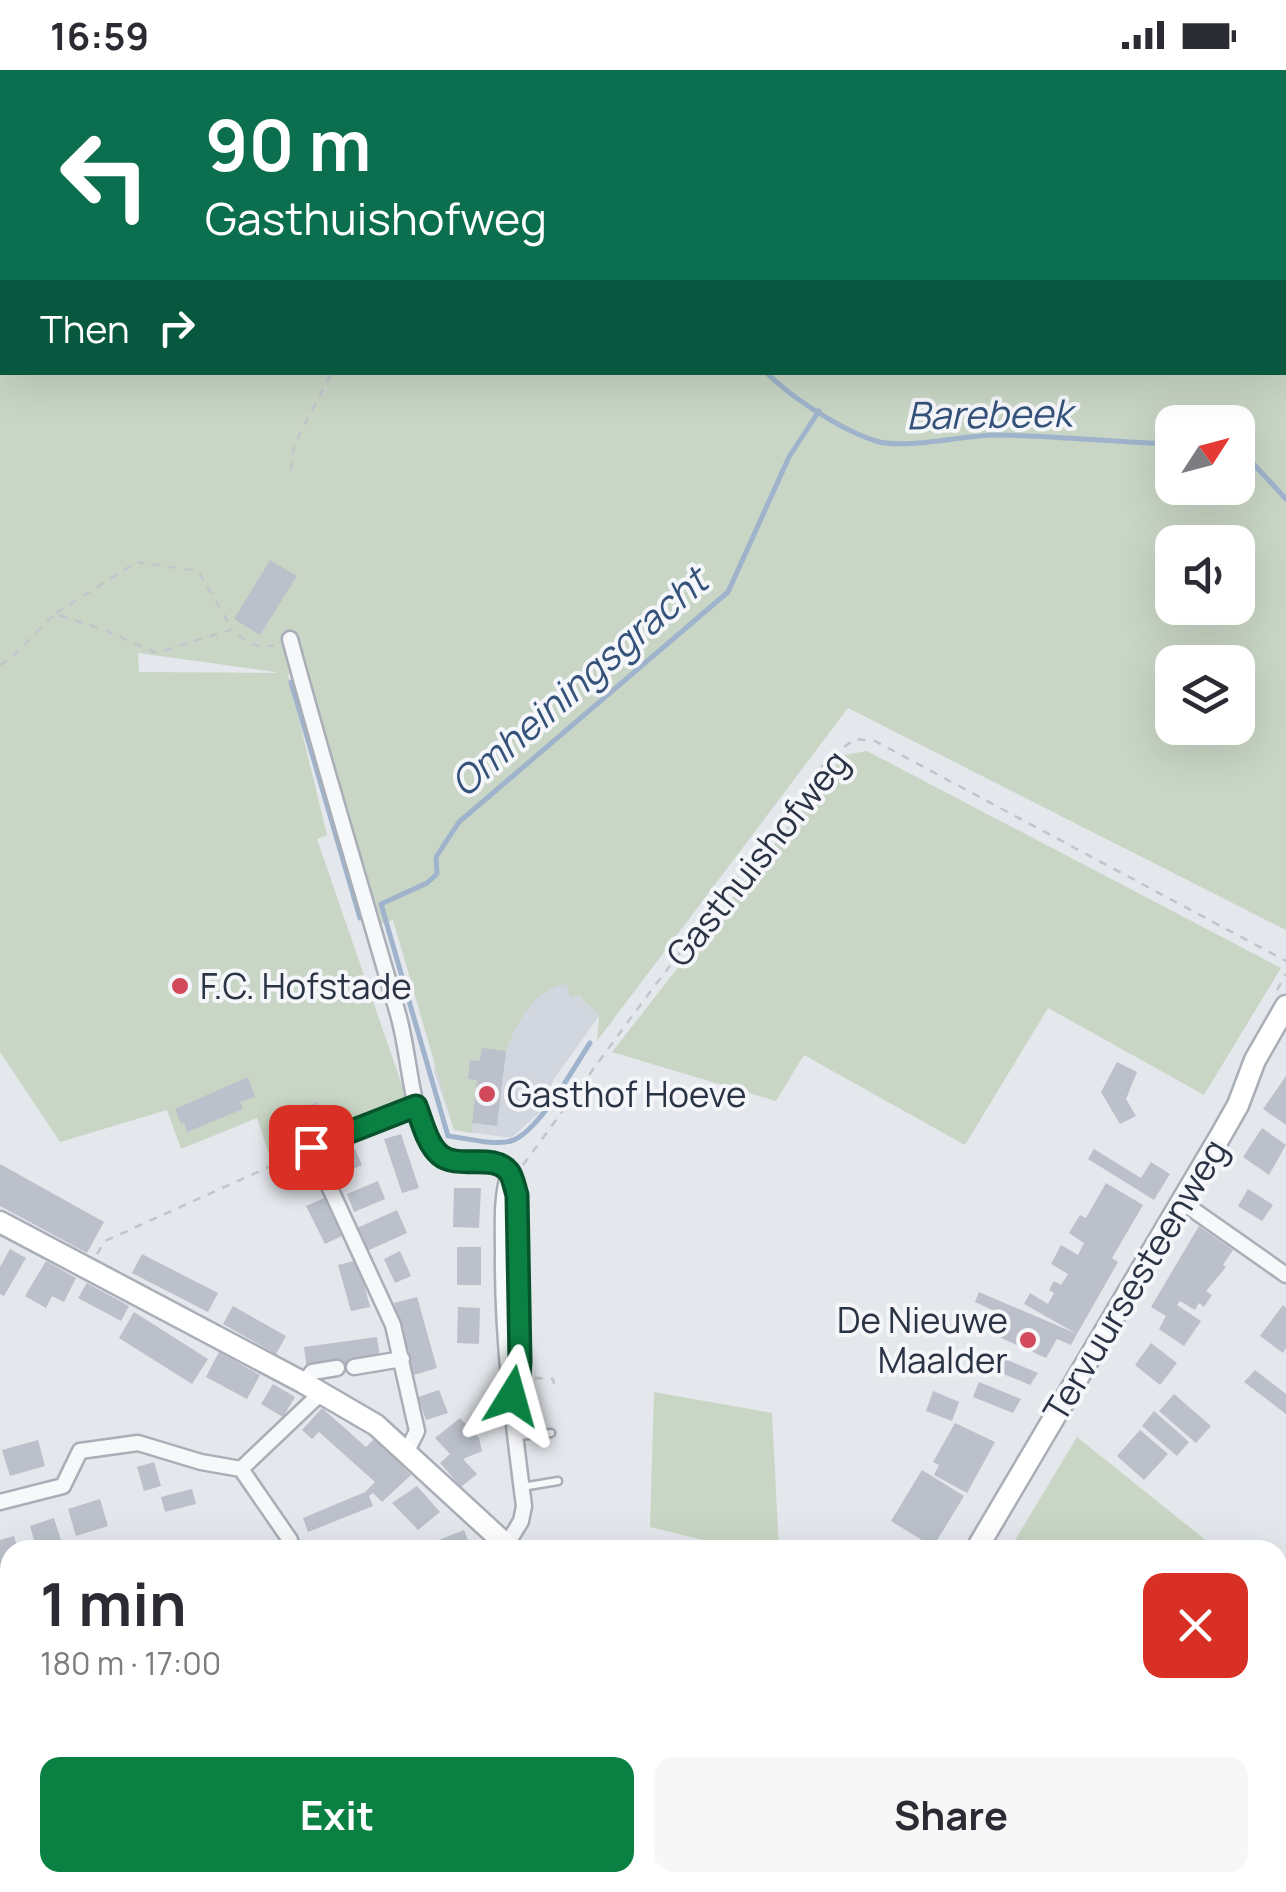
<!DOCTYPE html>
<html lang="en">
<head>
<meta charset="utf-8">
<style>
  body { margin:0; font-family:Manrope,sans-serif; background:#f7f7f7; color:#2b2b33; height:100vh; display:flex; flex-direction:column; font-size:38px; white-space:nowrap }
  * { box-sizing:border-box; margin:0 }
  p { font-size:32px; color:#7c7c81 }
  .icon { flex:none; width:55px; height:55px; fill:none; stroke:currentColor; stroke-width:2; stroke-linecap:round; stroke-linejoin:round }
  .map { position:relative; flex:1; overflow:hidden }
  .panel { position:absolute; left:0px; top:1470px; width:1288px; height:352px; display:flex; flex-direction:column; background:#fff; border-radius:30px 30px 0 0; box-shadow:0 10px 40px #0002 }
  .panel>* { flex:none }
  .guide { position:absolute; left:0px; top:0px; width:1288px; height:305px; box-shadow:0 10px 40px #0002; background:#0b6e4f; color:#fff; overflow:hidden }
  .needle { width:65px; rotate:54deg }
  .tools { position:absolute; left:1155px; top:335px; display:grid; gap:20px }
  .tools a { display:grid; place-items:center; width:100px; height:100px; border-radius:20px; background:#fff; box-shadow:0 10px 40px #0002; font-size:50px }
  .pin { position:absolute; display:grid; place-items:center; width:85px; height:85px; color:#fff; margin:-42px; border-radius:20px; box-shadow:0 5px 15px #0006 }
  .me { position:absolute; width:110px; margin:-55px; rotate:8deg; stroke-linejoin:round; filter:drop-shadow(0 0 8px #0008) }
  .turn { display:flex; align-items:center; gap:35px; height:210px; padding:0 40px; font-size:45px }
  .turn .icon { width:130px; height:130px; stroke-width:2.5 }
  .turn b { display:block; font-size:70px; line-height:85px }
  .then { display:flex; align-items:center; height:95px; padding:0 40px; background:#0003; gap:20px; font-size:38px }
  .round { display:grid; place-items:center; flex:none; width:105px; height:105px; border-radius:20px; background:#f7f7f7 }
  .summary { display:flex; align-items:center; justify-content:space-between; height:170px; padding:0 40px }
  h1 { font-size:60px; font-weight:700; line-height:75px }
  .action { display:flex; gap:20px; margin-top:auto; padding:20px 40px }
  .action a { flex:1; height:115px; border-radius:20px; background:#0b8043; color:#fff; font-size:40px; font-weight:700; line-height:115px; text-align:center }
  .action a+a { background:#f7f7f7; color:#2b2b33 }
  .status { display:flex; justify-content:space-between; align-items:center; height:70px; padding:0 50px; background:#fff; direction:ltr }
  .status svg { height:28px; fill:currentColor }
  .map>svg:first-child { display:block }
</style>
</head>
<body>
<div class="status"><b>16:59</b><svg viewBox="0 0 49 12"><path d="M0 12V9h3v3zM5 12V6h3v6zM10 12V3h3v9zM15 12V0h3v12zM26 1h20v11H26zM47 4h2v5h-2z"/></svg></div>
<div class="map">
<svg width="1286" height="1822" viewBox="0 0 1286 1822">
  <rect width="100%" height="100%" fill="#e4e7ec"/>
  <!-- built -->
  <path fill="#d2d6de" d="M455,816l111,98 4,13 8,-1 22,19 -46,64 -15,34 -28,25 -57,-8 -20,-58z
    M1103,1813v-1l156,1 -13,9h-153z"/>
  <!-- green -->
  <path fill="#c9d6c5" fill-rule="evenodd" d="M0,0l201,2h-199v300h1283l1,-45v603l-438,-222 -251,333 2,-26 -20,-19 -9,1 -4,-13c-33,6 -49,38 -60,67l-26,10h-10l-2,18 9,1 -5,53 -18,-3 -61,-210 -11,4 -77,-247 -17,-3 39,161 -10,4 90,261 -138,54 -12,-36 -76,31 -14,-39 -107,32 -60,-90zM1172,352h66v66h-66zM1172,472h66v66h-66zM138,583l137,19v1l-136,-1zM1172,592h66v66h-66z
    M241,0h830l-828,2z
    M867,681l414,217 -77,127 -156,-87 -83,137 -161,-90 -28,46 -164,-49 232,-297z
    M654,1322l118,21 7,137h-35l-94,-23z
    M1077,1367l141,113h-209z
    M1278,1528l8,7v271l-8,-5z"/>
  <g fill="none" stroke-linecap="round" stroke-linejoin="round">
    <!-- stream -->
    <path stroke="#9fb4cc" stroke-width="5" d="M232,0l2,2
      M766,302c24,25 77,59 110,69 28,9 87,-6 121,-6 58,1 117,7 175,9
      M1238,383l11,6 37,40
      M291,612l69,236
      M590,973c-16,24 -52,90 -79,98 -17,5 -45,-3 -63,-5l-67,-232 46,-21 10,-9 -1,-17 23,-35 269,-230 61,-135 30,-46"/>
  </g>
  <!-- building -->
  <path fill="#bbc0ca" d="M270,490l27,16 -37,59 -26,-16z
    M482,978l24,3 -9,75 -25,-3 5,-43 -9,-1 2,-19 10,1z
    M1117,992l20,10 -11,27 10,17 -16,8 -19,-32z
    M1286,1006v49l-23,-16z
    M248,1007l7,20 -15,5 3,7 -56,23 -3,-9 -3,1 -6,-15z
    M317,1032l7,16 -18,7 2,5 -8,4 -3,-5 -18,7 -6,-15z
    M1262,1058l24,17 -17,30 -26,-18z
    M401,1064l18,54 -17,5 -18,-54z
    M355,1079l7,16 -27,12 -7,-16z
    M1094,1079l47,29 10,-16 19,12 -16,26 -66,-41z
    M0,1094l104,58 -17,31 -87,-47z
    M378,1111l7,18 -31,13 -7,-18z
    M1106,1113l37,22 -31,53 6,4 -41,72 -53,-30 6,-11 18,11 6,-11 -5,-3 5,-9 7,4 7,-11 -17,-10 10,-19 17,10 6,-12 -15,-10 11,-18 6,3z
    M454,1118h27l-2,40 -26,-1z
    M1248,1119l25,16 -11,16 -24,-15z
    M327,1127l17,38 -19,9 -19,-38z
    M397,1140l10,23 -40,18 -10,-23z
    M1199,1156l34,24 -10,15 3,2 -20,24 6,4 -8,12 -5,-4 -4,7 -15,-9 -3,4 24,16 -17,25 -25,-17 7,-13 -15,-9z
    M457,1177h24v38h-24z
    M10,1179l16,9 -22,38 -4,-2v-27z
    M400,1181l11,25 -16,7 -11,-24z
    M142,1184l76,39 -10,19 -76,-39z
    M358,1190l12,47 -19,4 -13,-46z
    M46,1191l30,17 -12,24 -12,-6 -6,12 -21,-12z
    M87,1213l42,23 -8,15 -43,-23z
    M979,1222l98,42 -6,11 -14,-6 -11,19 -47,-21 9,-20 -33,-15z
    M417,1227l20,71 -23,7 -20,-72z
    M1283,1235l3,3v40l-3,5 -23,-17z
    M233,1236l53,30 -10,18 -53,-30z
    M458,1237l22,1 -1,36 -22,-1z
    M134,1242l74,47 -16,25 -73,-46z
    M377,1267l3,21 -73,11 -3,-22z
    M1151,1273l26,20 -17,22 -25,-20z
    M219,1282l41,23 -13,24 -41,-22z
    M998,1286l40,17 -8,12 -38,-16z
    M1255,1300l31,24v20l-42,-32z
    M979,1312l42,17 -8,14 -40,-16z
    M273,1314l22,13 -12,20 -22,-13z
    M439,1320l9,23 -22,7 -8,-23z
    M933,1321l26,11 -7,19 -26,-10z
    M1174,1324l37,32 -15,17 -37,-32z
    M322,1338l44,39 9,-9 36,37 -29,27 -9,-9 -4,3 4,10 -65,26 -5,-14 62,-26 10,-10 -56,-50 -7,7 -10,-9z
    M1154,1341l35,31 -12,14 -35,-30z
    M460,1348l19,20 3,13 -19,8 14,15 -16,13 -21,-24 10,-9 -15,-16z
    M955,1353l40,19 -28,51 -33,-18 5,-10 -6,-3z
    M1140,1360l28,24 -24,26 -27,-24z
    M38,1370l7,26 -35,10 -8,-26z
    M154,1392l7,24 -17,5 -7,-24z
    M922,1400l42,26 -31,51 -42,-26z
    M417,1416l23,26 -22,18 -26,-27z
    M192,1419l4,15 -31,8 -4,-15z
    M100,1429l8,27 -32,10 -8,-27z
    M54,1448l7,22 -25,7 -6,-21z
    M464,1460l8,20h-59z
    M14,1466l4,14h-8v20l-10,3v-33z
    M8,1683l2,29 -10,3v-30z
    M10,1776v25l-10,3v-26z
    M333,1812h8l3,10h-46z
    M479,1812h19l2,10h-20z
    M683,1812h22l14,10h-25z
    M802,1812h54l3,3 -4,7h-59z
    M1017,1812h30l-9,10h-11z"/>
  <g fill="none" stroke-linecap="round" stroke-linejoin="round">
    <!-- lane casing -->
    <g stroke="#a9aeb7" stroke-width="11">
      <path id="lane" d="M517,1366l34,-3
        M522,1417l36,-6"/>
    </g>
    <!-- street casing -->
    <g stroke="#a9aeb7" stroke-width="19">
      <path id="street" d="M290,569c34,126 72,250 108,375 12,42 11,88 31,127 20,36 62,7 80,32 4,5 6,16 8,22l3,166 -1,16 -7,19
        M311,1077l82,178 24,106 -10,20
        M285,1089l131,-54
        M1182,1132l104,73
        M354,1297l48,-8
        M304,1313l8,-11 25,-4
        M241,1399l49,71
        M0,1432l63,-16 17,-35 58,-8 63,19 40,7 80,-76
        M504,1479l17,-28 3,-15c-11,-85 -22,-169 -21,-255 0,-26 -2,-53 6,-78
        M0,1656l10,-3
        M505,1812l1,10
        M28,1822l50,-10"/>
    </g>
    <!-- secondary casing -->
    <g stroke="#a9aeb7" stroke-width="25">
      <path id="secondary" d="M0,1152l304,161 72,42 136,125
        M976,1480l245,-415 17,-30 17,-45 31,-54
        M774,1822l6,-10"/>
    </g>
    <!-- path -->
    <path stroke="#c2c5cb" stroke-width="2.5" stroke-dasharray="8 8" stroke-linecap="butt" d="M206,0l2,2
      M291,400l3,-25 38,-73
      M56,543l81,-51 61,9 33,56
      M0,595c21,-13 36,-34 55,-51l47,15 54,24 77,-24c11,12 24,21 41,16
      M1277,920l9,-16
      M523,1095l121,-165 183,-240 28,-21 20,2 411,220
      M97,1184l8,-13 166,-75
      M535,1308l18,1 1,5"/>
    <!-- lane -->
    <use href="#lane" stroke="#f7f8fa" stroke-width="6"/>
    <!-- street -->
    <use href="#street" stroke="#f7f8fa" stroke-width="14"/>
    <!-- secondary -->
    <use href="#secondary" stroke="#fff" stroke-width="20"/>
  </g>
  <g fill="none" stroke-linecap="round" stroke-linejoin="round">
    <!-- route casing -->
    <g stroke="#07532c" stroke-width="25">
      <path id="route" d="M311,1077l105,-41c6,15 11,38 24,49 18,15 53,-3 69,17 4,5 6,17 8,23l3,166 -1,16 -7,19"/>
    </g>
    <!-- route -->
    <use href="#route" stroke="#0b8043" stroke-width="18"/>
  </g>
  <!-- markers -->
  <g fill="#d1495b" stroke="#f4f6f9" stroke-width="4">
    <circle cx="180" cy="916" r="10"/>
    <circle cx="487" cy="1024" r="10"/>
    <circle cx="1028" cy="1270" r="10"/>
  </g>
  <g text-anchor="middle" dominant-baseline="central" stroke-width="8" stroke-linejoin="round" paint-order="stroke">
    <!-- street labels -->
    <g font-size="35" fill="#2b3445" stroke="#f4f6f9">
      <text transform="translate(757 788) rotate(-51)">Gasthuishofweg</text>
      <text transform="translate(1135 1210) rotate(-59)">Tervuursesteenweg</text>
    </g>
    <!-- poi labels -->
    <g font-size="35" fill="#2b3445" stroke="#f4f6f9" text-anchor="start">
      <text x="200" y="916">F.C. Hofstade</text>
      <text x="507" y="1024">Gasthof Hoeve</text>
      <text x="1008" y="1250" text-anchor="end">De Nieuwe<tspan x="1008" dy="40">Maalder</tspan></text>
    </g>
    <!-- water labels -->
    <g font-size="38" font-style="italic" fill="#34527a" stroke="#f4f6f9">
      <text transform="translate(989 343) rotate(-1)">Barebeek</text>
      <text transform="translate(578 611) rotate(-41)">Omheiningsgracht</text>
    </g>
  </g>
</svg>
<div class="tools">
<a><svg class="needle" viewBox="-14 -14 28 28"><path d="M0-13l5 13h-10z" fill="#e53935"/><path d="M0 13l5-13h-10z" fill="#7c7c81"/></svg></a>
<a><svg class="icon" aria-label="sound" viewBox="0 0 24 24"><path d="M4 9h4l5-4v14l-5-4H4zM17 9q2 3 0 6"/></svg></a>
<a><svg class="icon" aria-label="layers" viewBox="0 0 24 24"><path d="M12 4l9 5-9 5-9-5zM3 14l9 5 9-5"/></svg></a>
</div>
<div class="pin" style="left:311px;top:1077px;background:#d93025"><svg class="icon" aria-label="arrive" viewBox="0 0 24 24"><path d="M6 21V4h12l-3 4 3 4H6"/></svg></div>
<svg class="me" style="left:512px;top:1326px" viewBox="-20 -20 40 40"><path d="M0-17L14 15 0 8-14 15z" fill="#0b8043" stroke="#fff" stroke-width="4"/></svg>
<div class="guide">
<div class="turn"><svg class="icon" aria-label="left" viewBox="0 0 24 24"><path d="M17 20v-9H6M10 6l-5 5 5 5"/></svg><div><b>90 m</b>Gasthuishofweg</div></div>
<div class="then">Then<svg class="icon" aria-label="right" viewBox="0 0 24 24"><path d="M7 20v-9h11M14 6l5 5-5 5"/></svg></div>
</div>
<section class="panel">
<div class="summary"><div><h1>1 min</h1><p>180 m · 17:00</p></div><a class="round" style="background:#d93025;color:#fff"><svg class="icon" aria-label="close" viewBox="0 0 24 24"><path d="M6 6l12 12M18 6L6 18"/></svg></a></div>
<div class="action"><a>Exit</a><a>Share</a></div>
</section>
</div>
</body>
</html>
